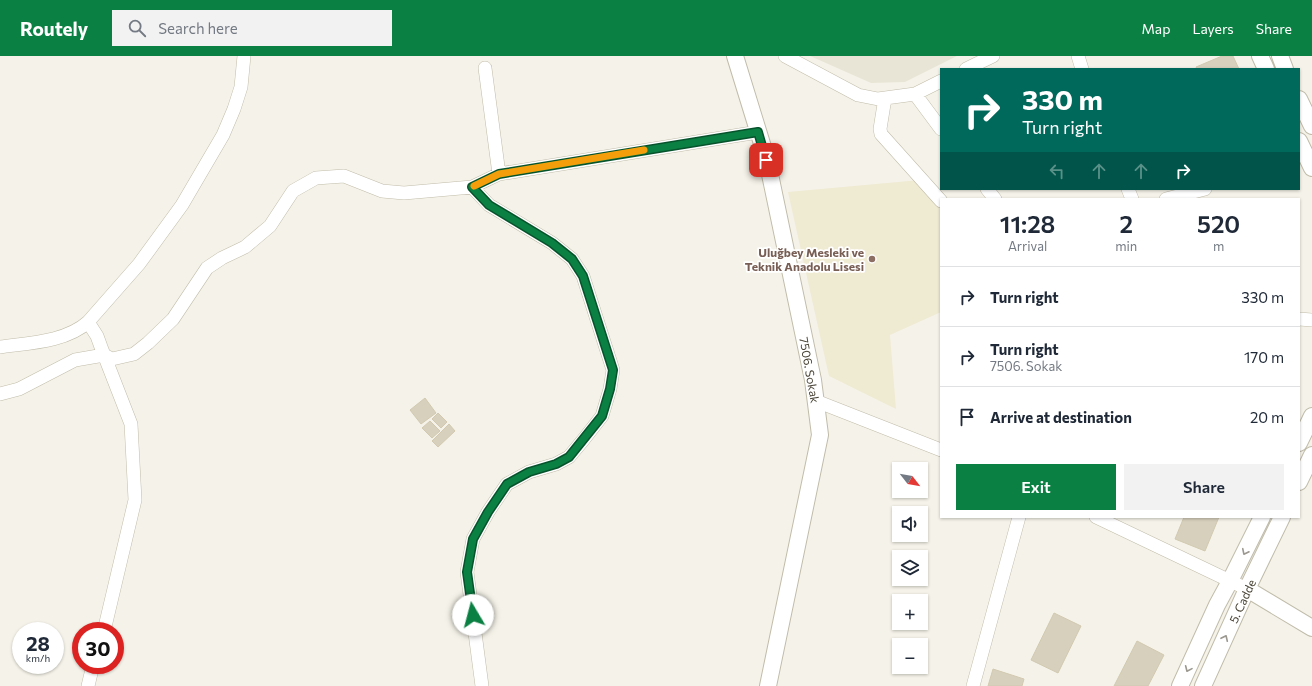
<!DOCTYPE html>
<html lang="en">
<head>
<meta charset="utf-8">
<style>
  body { margin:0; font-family:Commissioner,sans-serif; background:#f2f2f3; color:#1f2937; height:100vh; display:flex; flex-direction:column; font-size:15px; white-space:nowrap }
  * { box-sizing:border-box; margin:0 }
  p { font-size:13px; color:#747a83 }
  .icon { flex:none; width:22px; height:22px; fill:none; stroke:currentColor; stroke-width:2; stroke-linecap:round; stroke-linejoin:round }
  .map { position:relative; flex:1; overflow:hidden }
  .drawer { position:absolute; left:940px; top:142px; width:360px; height:320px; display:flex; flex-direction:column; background:#fff; border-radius:0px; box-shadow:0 1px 3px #0004 }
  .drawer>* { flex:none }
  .guide { position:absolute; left:940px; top:12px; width:360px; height:122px; border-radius:0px; box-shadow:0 1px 3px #0004; background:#00695c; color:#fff; overflow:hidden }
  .needle { width:26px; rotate:121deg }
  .tools { position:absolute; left:892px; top:406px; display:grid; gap:8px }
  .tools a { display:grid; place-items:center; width:36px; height:36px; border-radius:0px; background:#fff; box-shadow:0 1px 3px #0004; font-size:20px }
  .speed { position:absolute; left:12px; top:566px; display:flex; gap:8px; font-size:20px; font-weight:700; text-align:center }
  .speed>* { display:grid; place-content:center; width:52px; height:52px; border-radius:50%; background:#fff; box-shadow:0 1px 3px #0004; line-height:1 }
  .speed small { font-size:10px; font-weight:400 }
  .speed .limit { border:6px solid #d22; background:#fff; color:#111 }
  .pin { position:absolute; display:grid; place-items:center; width:34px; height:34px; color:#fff; margin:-17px; border-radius:8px; box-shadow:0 2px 6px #0006 }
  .me { position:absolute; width:44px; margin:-22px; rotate:352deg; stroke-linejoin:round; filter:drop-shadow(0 0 3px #0008) }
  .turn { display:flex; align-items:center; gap:14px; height:84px; padding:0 16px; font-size:18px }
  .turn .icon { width:52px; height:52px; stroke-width:2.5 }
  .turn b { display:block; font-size:28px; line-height:34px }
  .lanes { display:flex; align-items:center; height:38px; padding:0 16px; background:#0003; justify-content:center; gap:20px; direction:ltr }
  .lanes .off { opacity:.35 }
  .eta { display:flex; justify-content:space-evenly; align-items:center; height:68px; text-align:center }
  .eta b { font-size:24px; font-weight:600; line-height:28px }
  .action { display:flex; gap:8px; margin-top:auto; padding:8px 16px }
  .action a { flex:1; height:46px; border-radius:0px; background:#0b8043; color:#fff; font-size:16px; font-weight:600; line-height:46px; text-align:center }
  .action a+a { background:#f2f2f3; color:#1f2937 }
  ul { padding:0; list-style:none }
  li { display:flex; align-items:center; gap:12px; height:60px; padding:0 16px; border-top:1px solid #e0e1e3 }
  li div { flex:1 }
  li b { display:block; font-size:15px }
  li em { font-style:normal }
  header { display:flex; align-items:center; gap:24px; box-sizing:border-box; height:56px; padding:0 20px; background:#0b8043; color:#fff }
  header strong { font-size:19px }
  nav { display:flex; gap:22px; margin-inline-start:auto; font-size:14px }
  .search { width:280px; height:36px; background:#f2f2f3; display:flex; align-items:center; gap:10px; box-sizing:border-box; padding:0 14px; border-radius:0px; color:#747a83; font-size:15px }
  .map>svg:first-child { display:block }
</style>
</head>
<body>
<header>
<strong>Routely</strong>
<div class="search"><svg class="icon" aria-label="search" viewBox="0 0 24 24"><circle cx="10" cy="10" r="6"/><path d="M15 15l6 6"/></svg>Search here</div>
<nav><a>Map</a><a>Layers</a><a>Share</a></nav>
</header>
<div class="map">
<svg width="1312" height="630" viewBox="0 0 1312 630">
  <rect width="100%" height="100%" fill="#f5f3e9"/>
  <!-- residential -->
  <path fill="#e9e5d6" d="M810,0h147l-52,26 -34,1z"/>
  <!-- education -->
  <path fill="#efead2" d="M920,124l21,25v107l-51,23 6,74 -67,-33 -41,-184z"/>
  <!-- building -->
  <path fill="#d7d0bd" stroke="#d2c9b0" d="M1222,0h11l6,13h-42l-1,-2z
    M425,342l11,15 -15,11 -11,-14z
    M438,357l9,9 -6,6 -9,-9z
    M430,365l10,10 -8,7 -10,-10z
    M449,368l6,7 -17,16 -6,-6z
    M1184,461h35l-14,34 -30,-12z
    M1054,557l27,13 -23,47 -27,-13z
    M1137,585l27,14 -16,31h-34z
    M993,613l31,10 -2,7h-34z"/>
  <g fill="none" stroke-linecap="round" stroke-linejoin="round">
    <!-- minor casing -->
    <g stroke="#c1bcaa" stroke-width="14">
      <path id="minor" d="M785,0l73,39 20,4 37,-5 26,-13
        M1078,0l4,13
        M485,12l14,106
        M966,13l27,-13
        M915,38l26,35
        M885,42l-5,31 1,5 60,67
        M472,131l17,18 63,38 20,16 11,17 30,94 -3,19 -8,27 -18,23 -15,18 -13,7 -27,8 -22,12 -19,28 -15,27 -6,33 15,114
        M987,133l8,10
        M1128,133l4,10
        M1166,143l39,-10
        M1299,263l13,1
        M88,266l9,14 4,11 30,77 4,76 -31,131
        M0,291c28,-4 66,-5 88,-25l51,-58 43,-59 41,-70 11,-26 7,-22 3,-31
        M0,338l19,-5 56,-29 29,-5 8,4 22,-5 14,-11 25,-24 34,-51 15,-10 23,-11 25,-21 23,-35 23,-13 28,-2 38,15 22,2 68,-6 27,-13 259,-42
        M816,345l125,49
        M1096,461l151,72
        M88,630l5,-21
        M973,630l46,-169"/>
    </g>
    <!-- tertiary casing -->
    <g stroke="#c1bcaa" stroke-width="18">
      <path id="tertiary" d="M735,0l32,104 46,220 7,55 -52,251
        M1260,0l6,13
        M1280,0l5,13
        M1299,43l13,27
        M1299,85l13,27
        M1299,387l13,-27
        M1299,426l13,-27
        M1247,533l65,39
        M1180,630l37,-81 13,-24 32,-64
        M1203,630l44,-97 35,-72"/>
    </g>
    <!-- minor -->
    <use href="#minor" stroke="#fff" stroke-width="13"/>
    <!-- tertiary -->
    <use href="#tertiary" stroke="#fff" stroke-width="16"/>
  </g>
  <!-- one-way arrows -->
  <defs><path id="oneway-chevron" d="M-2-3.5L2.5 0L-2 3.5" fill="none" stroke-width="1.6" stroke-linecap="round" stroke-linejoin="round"/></defs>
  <g stroke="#9b9890">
    <use href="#oneway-chevron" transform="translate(1245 496) rotate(116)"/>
    <use href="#oneway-chevron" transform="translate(1225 582) rotate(-65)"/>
    <use href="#oneway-chevron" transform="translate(1188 613) rotate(114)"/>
  </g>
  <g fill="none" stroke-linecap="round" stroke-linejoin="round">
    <!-- route casing -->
    <g stroke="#07532c" stroke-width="10">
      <path id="route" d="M473,559l-6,-43 6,-33 15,-27 19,-28 22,-12 27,-8 13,-7 33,-41 8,-27 3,-19 -30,-94 -11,-17 -20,-16 -63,-38 -17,-18 27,-13 259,-42 8,28"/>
    </g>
    <!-- route -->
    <use href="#route" stroke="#0b8043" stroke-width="7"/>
    <!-- slow -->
    <path stroke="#f59e0b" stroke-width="7" d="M474,130l25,-12 145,-24"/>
  </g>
  <!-- markers -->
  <circle fill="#8d6e63" stroke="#fff" stroke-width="1.5" cx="872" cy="203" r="4"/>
  <g text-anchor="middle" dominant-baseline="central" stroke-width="3.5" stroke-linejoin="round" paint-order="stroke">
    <!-- education labels -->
    <g font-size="12" font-weight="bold" fill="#785e54" stroke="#fff" text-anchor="end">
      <text x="864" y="196">Uluğbey Mesleki ve<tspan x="864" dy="14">Teknik Anadolu Lisesi</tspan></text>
    </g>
    <!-- street labels -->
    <g font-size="12" fill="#494436" stroke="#fff">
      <text transform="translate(810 314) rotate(80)">7506. Sokak</text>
      <text transform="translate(1242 545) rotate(-65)">5. Cadde</text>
    </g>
  </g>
</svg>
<div class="tools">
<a><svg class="needle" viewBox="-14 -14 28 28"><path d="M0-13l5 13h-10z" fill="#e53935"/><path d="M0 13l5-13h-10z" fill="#747a83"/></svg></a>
<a><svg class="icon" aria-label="sound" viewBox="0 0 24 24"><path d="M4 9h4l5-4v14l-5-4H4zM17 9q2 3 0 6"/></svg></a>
<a><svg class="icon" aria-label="layers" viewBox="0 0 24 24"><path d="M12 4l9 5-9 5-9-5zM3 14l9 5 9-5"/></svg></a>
<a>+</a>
<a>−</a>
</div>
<div class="speed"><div>28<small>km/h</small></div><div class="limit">30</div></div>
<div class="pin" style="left:766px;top:104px;background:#d93025"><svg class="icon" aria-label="arrive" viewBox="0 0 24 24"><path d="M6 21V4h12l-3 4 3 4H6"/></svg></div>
<svg class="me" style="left:473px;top:559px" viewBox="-20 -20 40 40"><circle r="19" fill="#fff"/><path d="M0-13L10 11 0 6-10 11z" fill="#0b8043"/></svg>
<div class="guide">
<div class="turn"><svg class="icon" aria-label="right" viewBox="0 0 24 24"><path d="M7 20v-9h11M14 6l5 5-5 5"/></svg><div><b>330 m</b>Turn right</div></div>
<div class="lanes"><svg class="icon off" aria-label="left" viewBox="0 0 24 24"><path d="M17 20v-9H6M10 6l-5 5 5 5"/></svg><svg class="icon off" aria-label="ahead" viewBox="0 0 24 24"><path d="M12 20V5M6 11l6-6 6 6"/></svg><svg class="icon off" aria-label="ahead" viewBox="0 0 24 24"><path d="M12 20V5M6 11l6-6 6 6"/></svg><svg class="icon" aria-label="right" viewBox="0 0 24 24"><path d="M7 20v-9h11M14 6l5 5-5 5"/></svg></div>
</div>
<section class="drawer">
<div class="eta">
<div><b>11:28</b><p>Arrival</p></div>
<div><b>2</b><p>min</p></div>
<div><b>520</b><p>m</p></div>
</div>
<ul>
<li><svg class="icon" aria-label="right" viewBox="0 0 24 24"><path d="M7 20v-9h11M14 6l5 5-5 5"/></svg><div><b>Turn right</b></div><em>330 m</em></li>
<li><svg class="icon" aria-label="right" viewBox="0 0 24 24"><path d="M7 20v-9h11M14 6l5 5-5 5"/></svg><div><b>Turn right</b><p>7506. Sokak</p></div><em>170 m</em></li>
<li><svg class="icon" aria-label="arrive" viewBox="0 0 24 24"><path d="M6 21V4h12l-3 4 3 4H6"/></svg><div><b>Arrive at destination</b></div><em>20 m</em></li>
</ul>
<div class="action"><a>Exit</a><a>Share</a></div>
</section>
</div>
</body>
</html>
